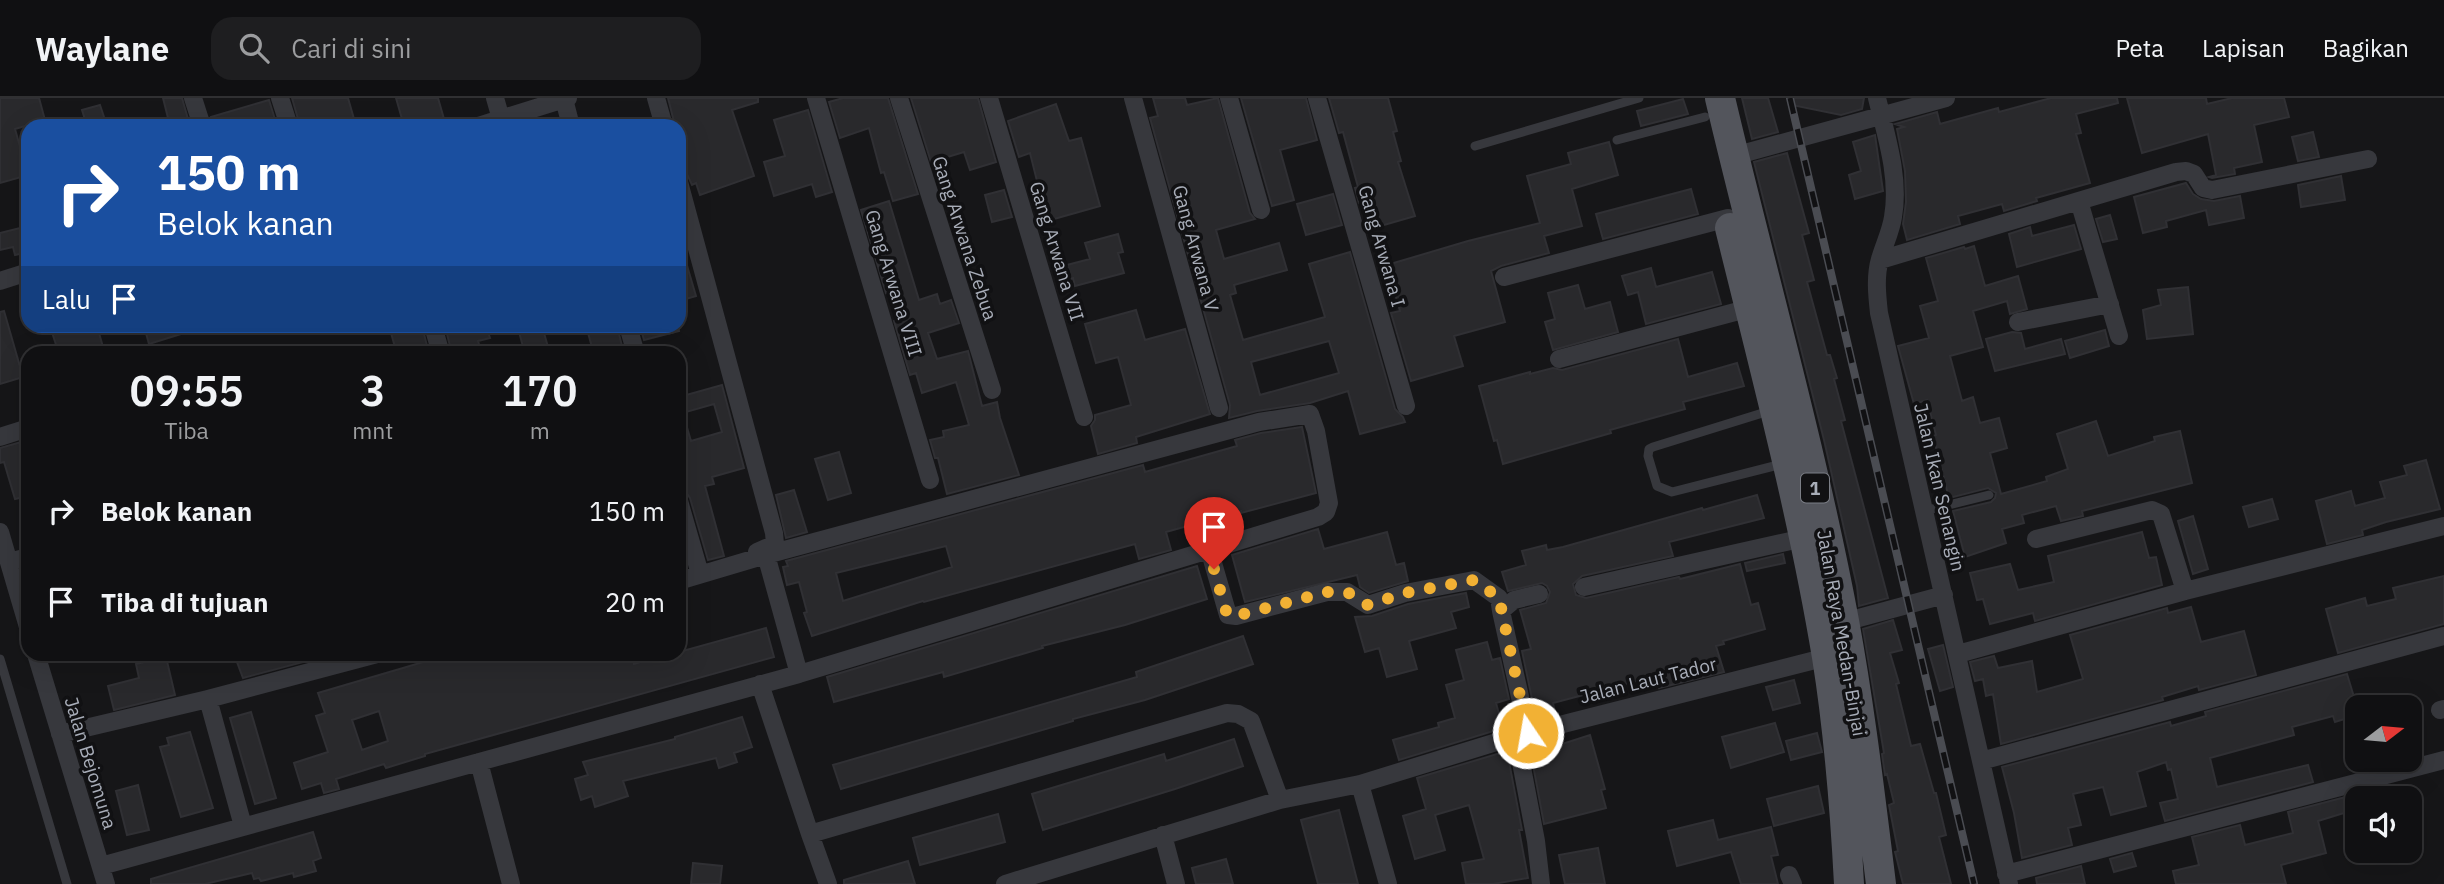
<!DOCTYPE html>
<html lang="id">
<head>
<meta charset="utf-8">
<style>
  body { margin:0; font-family:"IBM Plex Sans",sans-serif; background:#1e1e20; color:#f1f3f6; height:100vh; display:flex; flex-direction:column; font-size:26px; white-space:nowrap }
  * { box-sizing:border-box; margin:0 }
  p { font-size:23px; color:#9c9d9f }
  .icon { flex:none; width:38px; height:38px; fill:none; stroke:currentColor; stroke-width:2; stroke-linecap:round; stroke-linejoin:round }
  .map { position:relative; flex:1; overflow:hidden }
  .sheet { position:absolute; left:21px; top:248px; width:665px; height:315px; display:flex; flex-direction:column; background:#101012; border-radius:21px; box-shadow:0 7px 28px #0002,0 0 0 2px #303032 }
  .sheet>* { flex:none }
  .banner { position:absolute; left:21px; top:21px; width:665px; height:214px; border-radius:21px; box-shadow:0 7px 28px #0002,0 0 0 2px #303032; background:#1a4fa0; color:#fff; overflow:hidden }
  .needle { width:46px; rotate:74deg }
  .controls { position:absolute; left:2345px; top:597px; display:grid; gap:14px }
  .controls a { display:grid; place-items:center; width:77px; height:77px; border-radius:14px; background:#101012; box-shadow:0 7px 28px #0002,0 0 0 2px #303032; font-size:35px }
  .pin { position:absolute; display:grid; place-items:center; width:60px; height:60px; color:#fff; margin:-72px -30px; border-radius:50% 50% 50% 0; rotate:-45deg; box-shadow:0 0 7px #0007 }
  .pin .icon { rotate:45deg }
  .me { position:absolute; width:77px; margin:-38px; rotate:348deg; stroke-linejoin:round; filter:drop-shadow(0 0 5px #0008) }
  .turn { display:flex; align-items:center; gap:24px; height:147px; padding:0 21px; font-size:32px }
  .turn .icon { width:91px; height:91px; stroke-width:2.5 }
  .turn b { display:block; font-size:49px; line-height:60px }
  .then { display:flex; align-items:center; height:66px; padding:0 21px; background:#0003; gap:14px; font-size:26px }
  .eta { display:flex; justify-content:space-evenly; align-items:center; height:119px; text-align:center }
  .eta b { font-size:42px; font-weight:600; line-height:49px }
  ul { padding:0; list-style:none }
  li { display:flex; align-items:center; gap:21px; height:91px; padding:0 21px }
  li div { flex:1 }
  li b { display:block; font-size:26px }
  li em { font-style:normal }
  header { display:flex; align-items:center; gap:42px; box-sizing:border-box; height:98px; padding:0 35px; background:#101012; border-bottom:2px solid #303032 }
  header strong { font-size:33px }
  nav { display:flex; gap:38px; margin-inline-start:auto; font-size:24px }
  .search { width:490px; height:63px; background:#1e1e20; display:flex; align-items:center; gap:18px; box-sizing:border-box; padding:0 24px; border-radius:21px; color:#9c9d9f; font-size:26px }
  .map>svg:first-child { display:block }
</style>
</head>
<body>
<header>
<strong>Waylane</strong>
<div class="search"><svg class="icon" aria-label="search" viewBox="0 0 24 24"><circle cx="10" cy="10" r="6"/><path d="M15 15l6 6"/></svg>Cari di sini</div>
<nav><a>Peta</a><a>Lapisan</a><a>Bagikan</a></nav>
</header>
<div class="map">
<svg width="2444" height="786" viewBox="0 0 2444 786">
  <rect width="100%" height="100%" fill="#161618"/>
  <!-- building -->
  <path fill="#29292c" stroke="#303034" stroke-width="2" fill-rule="evenodd" d="M0,0h39l6,22 -30,9 13,46 -28,8z
    M163,0h19l8,28h-20z
    M292,0h56l8,28h-56z
    M396,0h42l8,28h-42z
    M668,0h90v4l-26,8 22,66 -54,19 -4,-12 -4,2 -5,-11 -5,-3 -3,-10v-35h-4z
    M843,0h45l30,96 -25,7 -9,-29 -3,1 -12,-45 -29,10 -11,-36z
    M911,0h67l18,64 -26,8 -6,-18 -33,10z
    M1153,0h32l2,7 31,-7 32,115 5,6 -39,11 8,29 55,-16 8,27 -53,15 2,8 -6,2 13,45 82,-23 -16,-53 41,-12 45,157 8,8 2,5 -45,12 -12,-43 -38,12 -53,8 -28,7 1,-13 -80,-287 8,-2zM1329,243l10,32 -79,22 -9,-33z
    M1241,0h65l11,42 -37,10 14,50 -22,6z
    M1329,0h59l9,33 -4,1 8,29 -3,1 17,54 -38,11 -7,-27 -11,3 -4,-15 3,-1 -15,-55 -4,1z
    M1742,0h26l10,34 -26,7z
    M1793,0h71l-2,11 -21,6 -49,-10z
    M2051,0h66l1,5 -42,11 5,19 -5,1 14,49 -54,15 1,3 -33,10 -2,-7 -44,12 2,8 -53,16 -4,-16 3,-22 -1,-31 -8,-42 7,-2 -9,-3 42,-12 3,12 58,-16 1,4z
    M2127,0h79l1,6 25,-6h52l5,19 -35,8 8,37 -28,6 1,6 -23,4 -3,-1 7,-2 -8,-41 -66,19z
    M1683,1l5,15 -47,12 -4,-15z
    M269,2l8,26h-64l-2,-9z
    M1056,6l13,37 12,-3 19,68 -53,15 -17,-68 -11,4 -11,-36z
    M100,7l7,21h-20l-5,-16z
    M808,12l24,82 -16,5 -4,-13 -38,12 -10,-34 21,-6 -11,-36z
    M2313,34l6,25 -21,4 -6,-24z
    M1875,37l8,56 -28,8 -6,-24 12,-4 -8,-29z
    M1609,44l9,33 -46,14 10,37 -38,10 5,17 -48,13 -10,5 14,51 -51,14 9,30 -52,15 -20,-68 9,-2 -13,-46 81,-24 72,-18 -13,-47 44,-12 -3,-11z
    M1787,55l22,80 -7,2 12,45 -7,2 20,73h3l7,23 -3,1 11,41 -4,1 47,177 -29,8 -2,-20 -33,-146 -70,-278z
    M2341,78l4,24 -44,7 -3,-22z
    M2186,85l7,11 8,5 13,2 26,-5 4,22 -35,7 -3,-15 -40,11 1,6 -24,6 -9,-36z
    M1691,91l7,25 -95,25 -7,-25z
    M1004,92l8,27 -20,5 -7,-27z
    M1333,96l9,31 -36,10 -9,-31z
    M889,103l30,99 18,-6 3,10 11,-4 8,23 -31,10 9,26 31,-8 14,55 15,-4 3,16 19,57 -72,19 -9,-36h-3l-5,-18 14,-3 -1,-6 26,-6 -13,-43 -34,11 -6,-20 -6,2 -16,-54 3,-1 -9,-28 -2,1 -25,-83z
    M2110,117l7,24 -14,3 -7,-23z
    M2074,127l7,24 -64,18 -8,-33 21,-7 2,9z
    M28,128v26l-13,3 -2,-8 -13,3v-17z
    M1118,136l5,18 -5,1 6,20 -49,13 -2,-8 -6,2 -4,-14 27,-7 -5,-16z
    M1974,148l11,40 33,-10 9,33 -17,5 -3,-13 -34,10 10,36 -33,9 12,45 11,-4 7,26 19,-5 8,30 -17,5 11,41 46,-13 -1,-4 22,-8 -11,-35 39,-13 12,35 47,-15 -1,-4 26,-6 12,52 -110,28 1,5 -22,5 -5,-15 -34,9 2,8 -22,6 4,14 -41,14 -12,-46 38,-9 4,-4 1,-5 -8,-5 -39,10 -16,-62 3,-1 -9,-35 -13,4 -16,-58 31,-8 -9,-32 18,-5 -12,-43 38,-11 1,2z
    M679,154h4l13,44 -17,5z
    M1651,170l5,19 56,-15 9,32 -75,20 -8,-32 -10,3 -6,-19z
    M1578,187l7,24 25,-7 8,30 -65,18 -8,-28 10,-3 -7,-26z
    M2188,189l5,47 -46,5 -4,-29 18,-5 -3,-15z
    M1136,212l9,30 40,-11 25,85 -74,23 1,6 -39,11 -7,-28 4,-6v-5l36,-10 -13,-48 -22,6 -11,-39z
    M4,213l19,66 -23,7v-72z
    M50,228h47l8,28h-46z
    M144,228h52l1,3 -48,15z
    M389,228h33l7,28h-32z
    M445,228h41l4,12 -12,3 4,13h-30z
    M527,228h15l8,28h-25l-7,-26z
    M586,228h31l7,28h-30z
    M640,228h38l1,5 -35,9z
    M2105,232l4,16 -39,12 -5,-17z
    M2012,234l9,1 4,16 36,-10 4,15 -70,17 -9,-32z
    M1678,241l10,38 49,-14 7,23 -61,16 2,7 -75,21 1,3 -108,31 -6,-24 -3,1 -15,-55 51,-14v2l23,-6 9,2z
    M722,287l22,83 -32,9 2,7 -9,2 19,70 -16,4 -18,-62 -4,-6 -7,-2v-75l4,-1 8,27 31,-9 -8,-28 -35,10v-17z
    M1302,329l14,66 -75,20v-2l-75,21 5,18 -32,9 -4,-15 -211,58 -1,-1 -111,35 -8,-23 3,-1 -8,-30 -12,3 -4,-18 5,-1 -2,-5 357,-96 2,7 92,-26 -2,-6 26,-7zM946,448l6,21 -109,34 -7,-28z
    M28,342v15l-4,1 4,14v26l-13,3 -11,-37 -4,1v-15z
    M839,354l12,41 -23,7 -13,-41z
    M2426,362l14,49 -54,13 -24,8 1,5 -36,9 -11,-43 35,-10 4,15 30,-8 -5,-16 27,-7 -3,-9z
    M794,392l13,42 -21,6 -10,-43z
    M1757,397l7,23 -95,24 4,14 -91,20 -9,8 3,11 10,3 93,-21 1,2 60,-15 11,41 7,-2 7,26 -42,12 1,3 -8,2 8,26 -65,16 -4,-12 -102,27 2,10 -19,5 -14,-67 9,-2 -11,-39 26,-7 4,-11 -3,-6 -5,-3 -34,8 -6,-19 24,-7 -4,-14 24,-6 1,5 16,-3 139,-39 1,2z
    M2272,401l6,20 -29,8 -6,-20z
    M2193,418l15,53 -15,5 -15,-53z
    M1318,431l6,20 63,-17 9,33 8,-2 4,18 -39,12 -9,-6 -3,-12 -112,27 -13,-47z
    M2142,434l7,26 7,-1 6,28 -127,36 -2,-8 -43,11 -7,-25 -6,1 -7,-27 40,-9 8,26 36,-8 -6,-26z
    M679,444l7,25 -7,2z
    M1783,456l2,9 -38,8 -2,-8z
    M1197,468l10,33 -82,26 -83,21 1,2 -99,29 -1,-5 -109,30 -7,-25z
    M2444,478v48l-106,29 -12,-44 39,-11 2,8 29,-7 -3,-11z
    M1466,495l3,14 -18,5 5,16 -47,13 8,28 -30,8 -8,-29 -14,4 -10,-35 17,-1 36,-12z
    M2191,509l10,35 43,-11 12,44 -57,15 -1,-4 -36,11 1,3 -162,44 -8,-50 -7,2 -3,-17 -8,2 -5,-19 24,-6 4,12 34,-7 5,31 46,-13 -13,-44 97,-27 1,5z
    M1893,522l9,30 -12,3 9,30 -3,1 15,62 9,-2 14,49h2l10,42 -7,2 12,47h-48l-8,-32 3,-1 -9,-46 5,-2 -7,-29 -2,1 -3,-21 2,-1 -21,-124z
    M766,530l8,29 -349,97v2l-39,12 -2,-4 -48,15 3,10 -15,4 -3,-10 -19,6 -8,-26 34,-11 -12,-36 9,-3 -7,-20 85,-25 47,-14h183l1,10 34,-10h11v-2zM379,613l9,30 -26,9 -10,-30z
    M1243,538l10,28 -108,36 -72,19v2l-232,68 -8,-24 304,-88 -1,-5z
    M1487,544l5,18 8,-2 9,41 -13,4 7,25 -104,32 -6,-20 46,-13 -1,-4 17,-5 -9,-33 18,-5 -8,-30z
    M1943,547l10,42 -13,4 -12,-42z
    M260,556h62v3l-79,21 -6,-16z
    M166,559l9,38 -61,15 -6,-24 31,-8 -3,-14z
    M2347,576l10,33v8l-22,7 -2,-6 -41,11 2,8 -84,23 7,29 91,-22 5,17 -148,39 -5,-18 18,-4 -7,-30 -3,1 -2,-8 -29,10 9,34 -35,9 -8,-28 -30,7 8,31 -13,3 4,17 -50,13 -8,-45 -12,-46 168,-45 1,4 35,-10 -1,-4z
    M1794,582l6,23 -27,7 -7,-23z
    M251,614l25,86 -21,6 -25,-86z
    M742,619l10,30 -18,6 3,9 -18,6 -3,-10 -93,23 5,15 -33,11 -3,-11 -11,4 -6,-21 13,-4 -5,-13 92,-23v-2z
    M1775,625l9,29 -53,16 -9,-31z
    M190,634l23,76 -32,9 -21,-70 9,-2 -2,-7z
    M1817,635l5,19 -31,8 -5,-19z
    M1590,637l15,54 -4,1 5,18 -62,16 -13,-70z
    M1234,641l9,27 -68,23 -132,41 -11,-36 132,-40 2,7z
    M1507,653l15,79h-3l9,48 -35,6h-27l-4,-21 22,-4 -15,-54 -34,10 10,35 -30,9 -12,-43 23,-7 -9,-31z
    M2354,662h38v2l-35,9z
    M138,687l11,45 -22,5 -11,-44z
    M1818,688l6,27 -50,13 -7,-27z
    M2382,690l3,10h-22l-1,-5z
    M2357,696v15l-39,12 8,32 -45,12 5,19h-110l-3,-13 26,-6 -7,-28 48,-12 5,20 48,-12 -5,-21z
    M1339,712l19,74h-40l-17,-64z
    M998,716l7,28 -85,23 -7,-27z
    M1713,722l5,20 53,-13 7,28 -7,1 7,28h-37l-10,-32 -54,14 -9,-35z
    M313,734l8,26 -8,3 3,10 -22,6 -1,-4 -32,8 -2,-3 -5,1 -2,-6 -47,11h-54v-5z
    M1598,750l7,36h-40l-6,-29z
    M2132,755l4,13 -22,6 -4,-13z
    M1226,761l7,25h-37l-4,-16z
    M908,763l7,23h-71v-4z
    M693,765l29,3 -2,18h-29z
    M2081,768l4,18h-48l-1,-6z"/>
  <g fill="none" stroke-linecap="round" stroke-linejoin="round">
    <!-- lane -->
    <path stroke="#37383d" stroke-width="9" d="M1617,42l88,-23
      M1475,48l164,-48
      M1769,313l-116,36 -4,2 -1,7 9,30 15,6 110,-28
      M1924,413l65,-16
      M0,561l67,225"/>
    <!-- street -->
    <path stroke="#37383d" stroke-width="18" d="M193,0l9,28
      M280,0l9,28
      M495,0l6,21
      M656,0l8,28
      M816,0l114,382
      M899,0l93,292
      M989,0l95,319
      M1133,0l86,310
      M1229,0l32,112
      M1317,0l89,308
      M1877,0c9,37 23,80 16,119 -2,14 -9,28 -13,42 -5,17 -3,36 -1,54l130,571
      M564,1l7,27
      M478,28l90,-28
      M1734,58l212,-58
      M679,84l95,351 1,11 -18,8
      M2079,103l40,135
      M1880,162l296,-88 10,-1 8,3 9,14 9,2 156,-31
      M1504,179l224,-59
      M0,183l28,-9
      M2018,224l92,-18
      M433,228l8,28
      M628,228l8,28
      M1559,261l191,-51
      M0,339l28,-9
      M679,403l19,66
      M0,434l28,95
      M2036,441l116,-29 9,4 24,77
      M1209,451l19,66 8,1 91,-24h20l21,13 37,-12 69,-13 25,18 2,13
      M766,457l33,119
      M9,464l19,-5
      M1584,489l220,-49
      M1844,524l100,-27
      M36,556l70,230
      M1958,556l227,-63 259,-65
      M760,586l50,150
      M208,601l35,127
      M2440,612l4,-1
      M1528,635l-27,-122 13,-11 25,-6
      M60,636l148,-35 169,-45
      M1516,638l20,105 5,43
      M1981,663l463,-125
      M479,664l32,122
      M1360,686l28,100
      M1163,737l13,49
      M101,768l698,-192 519,-157 8,-5 3,-9 -13,-72 -6,-17 -51,8 -493,133 -87,26
      M2006,776l438,-114
      M1789,777l4,9
      M828,786l-18,-50 417,-121 11,1 13,7 29,79 80,-16 156,-48 311,-79
      M1005,786l275,-84"/>
    <!-- primary -->
    <path stroke="#53555c" stroke-width="30" d="M1720,0c41,174 91,347 124,523 16,87 26,175 37,263
      M1730,130c35,142 73,285 97,429 12,75 18,151 22,227"/>
    <!-- rail casing -->
    <g stroke="#4a4c52" stroke-width="8">
      <path id="rail" d="M1790,0l184,786"/>
    </g>
    <!-- rail -->
    <use href="#rail" stroke="#111113" stroke-width="5" stroke-dasharray="16" stroke-linecap="butt"/>
  </g>
  <g fill="none" stroke-linecap="round" stroke-linejoin="round">
    <!-- route -->
    <path stroke="#f2b134" stroke-width="12" stroke-dasharray="0 21.6" d="M1214,471l12,42 2,4 8,1 91,-24h20l21,13 37,-12 69,-13 25,18 29,135"/>
  </g>
  <g text-anchor="middle" dominant-baseline="central" stroke-width="7" stroke-linejoin="round" paint-order="stroke">
    <!-- shield labels -->
    <rect fill="#111113" stroke="#7b7e86" stroke-width="2" x="1801" y="375.5" width="28" height="29" rx="5"/>
    <g font-size="18" font-weight="bold" fill="#a8adb8">
      <text x="1815" y="390">1</text>
    </g>
    <!-- street labels -->
    <g font-size="19" fill="#a8adb8" stroke="#111113">
      <text transform="translate(965 140) rotate(72)">Gang Arwana Zebua</text>
      <text transform="translate(1382 148) rotate(74)">Gang Arwana I</text>
      <text transform="translate(1196 150) rotate(75)">Gang Arwana V</text>
      <text transform="translate(1057 153) rotate(73)">Gang Arwana VII</text>
      <text transform="translate(894 185) rotate(73)">Gang Arwana VIII</text>
      <text transform="translate(1940 389) rotate(77)">Jalan Ikan Senangin</text>
      <text transform="translate(1842 535) rotate(80)">Jalan Raya Medan-Binjai</text>
      <text transform="translate(1648 582) rotate(-14)">Jalan Laut Tador</text>
      <text transform="translate(91 665) rotate(73)">Jalan Bejomuna</text>
    </g>
  </g>
</svg>
<div class="controls">
<a><svg class="needle" viewBox="-14 -14 28 28"><path d="M0-13l5 13h-10z" fill="#e53935"/><path d="M0 13l5-13h-10z" fill="#9c9d9f"/></svg></a>
<a><svg class="icon" aria-label="sound" viewBox="0 0 24 24"><path d="M4 9h4l5-4v14l-5-4H4zM17 9q2 3 0 6"/></svg></a>
</div>
<div class="pin" style="left:1214px;top:471px;background:#d93025"><svg class="icon" aria-label="arrive" viewBox="0 0 24 24"><path d="M6 21V4h12l-3 4 3 4H6"/></svg></div>
<svg class="me" style="left:1528px;top:635px" viewBox="-20 -20 40 40"><circle r="17" fill="#f2b134" stroke="#fff" stroke-width="3"/><path d="M0-11L8 9 0 5-8 9z" fill="#fff"/></svg>
<div class="banner">
<div class="turn"><svg class="icon" aria-label="right" viewBox="0 0 24 24"><path d="M7 20v-9h11M14 6l5 5-5 5"/></svg><div><b>150 m</b>Belok kanan</div></div>
<div class="then">Lalu<svg class="icon" aria-label="arrive" viewBox="0 0 24 24"><path d="M6 21V4h12l-3 4 3 4H6"/></svg></div>
</div>
<section class="sheet">
<div class="eta">
<div><b>09:55</b><p>Tiba</p></div>
<div><b>3</b><p>mnt</p></div>
<div><b>170</b><p>m</p></div>
</div>
<ul>
<li><svg class="icon" aria-label="right" viewBox="0 0 24 24"><path d="M7 20v-9h11M14 6l5 5-5 5"/></svg><div><b>Belok kanan</b></div><em>150 m</em></li>
<li><svg class="icon" aria-label="arrive" viewBox="0 0 24 24"><path d="M6 21V4h12l-3 4 3 4H6"/></svg><div><b>Tiba di tujuan</b></div><em>20 m</em></li>
</ul>
</section>
</div>
</body>
</html>
